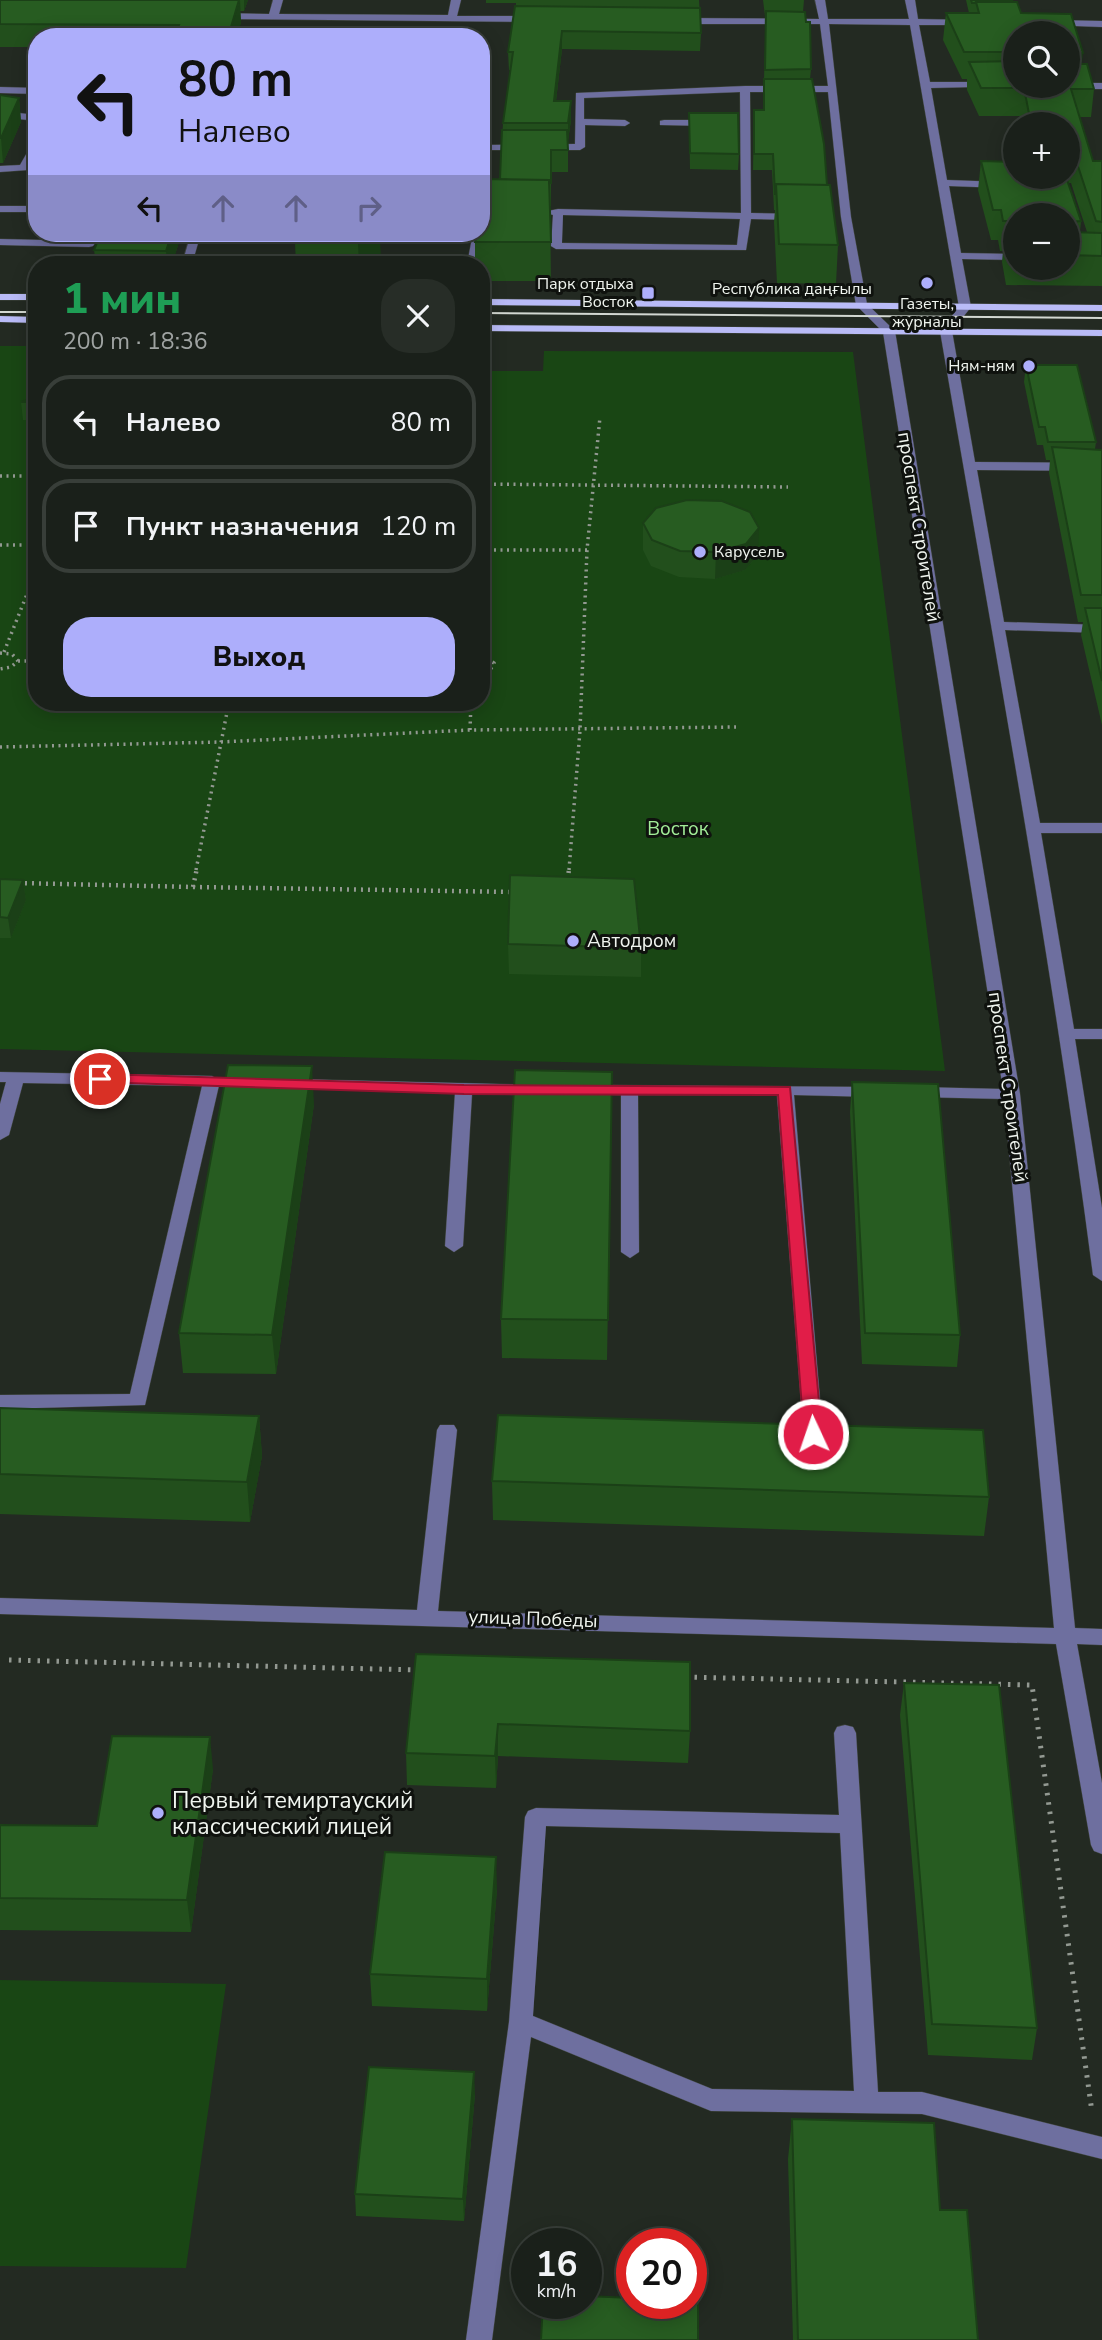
<!DOCTYPE html>
<html lang="ru">
<head>
<meta charset="utf-8">
<style>
  body { margin:0; font-family:"Nunito Sans",sans-serif; background:#272d27; color:#f1f3f6; height:100vh; display:flex; flex-direction:column; font-size:26px; white-space:nowrap }
  * { box-sizing:border-box; margin:0 }
  p { font-size:23px; color:#9fa3a2 }
  .icon { flex:none; width:38px; height:38px; fill:none; stroke:currentColor; stroke-width:2; stroke-linecap:round; stroke-linejoin:round }
  .map { position:relative; flex:1; overflow:hidden }
  .panel { position:absolute; left:28px; top:256px; width:462px; height:455px; display:flex; flex-direction:column; background:#1a201a; border-radius:28px; box-shadow:0 4px 18px #0003,0 0 0 2px #383e39 }
  .panel>* { flex:none }
  .top-card { position:absolute; left:28px; top:28px; width:462px; height:214px; border-radius:28px; box-shadow:0 4px 18px #0003,0 0 0 2px #383e39; background:#adaefb; color:#111; overflow:hidden }
  .controls { position:absolute; left:1003px; top:21px; display:grid; gap:14px }
  .controls a { display:grid; place-items:center; width:77px; height:77px; border-radius:50%; background:#1a201a; box-shadow:0 4px 18px #0003,0 0 0 2px #383e39; font-size:35px }
  .speed { position:absolute; left:511px; top:2228px; display:flex; gap:14px; font-size:35px; font-weight:700; text-align:center }
  .speed>* { display:grid; place-content:center; width:91px; height:91px; border-radius:50%; background:#1a201a; box-shadow:0 4px 18px #0003,0 0 0 2px #383e39; line-height:1 }
  .speed small { font-size:18px; font-weight:400 }
  .speed .limit { border:10px solid #d22; background:#fff; color:#111 }
  .pin { position:absolute; display:grid; place-items:center; width:60px; height:60px; color:#fff; margin:-30px; border:4px solid #fff; border-radius:50%; box-shadow:0 2px 7px #0007 }
  .me { position:absolute; width:77px; margin:-38px; rotate:357deg; stroke-linejoin:round; filter:drop-shadow(0 0 5px #0008) }
  .turn { display:flex; align-items:center; gap:24px; height:147px; padding:0 35px; font-size:32px }
  .turn .icon { width:91px; height:91px; stroke-width:2.5 }
  .turn b { display:block; font-size:49px; line-height:60px }
  .lanes { display:flex; align-items:center; height:66px; padding:0 35px; background:#0003; justify-content:center; gap:35px; direction:ltr }
  .lanes .off { opacity:.35 }
  .round { display:grid; place-items:center; flex:none; width:74px; height:74px; border-radius:28px; background:#272d27 }
  .overview { display:flex; align-items:center; justify-content:space-between; height:119px; padding:0 35px }
  h1 { font-size:42px; font-weight:800; line-height:52px; color:#1e9e55 }
  .button { display:flex; gap:14px; margin-top:auto; padding:14px 35px }
  .button a { flex:1; height:80px; border-radius:28px; background:#adaefb; color:#111; font-size:28px; font-weight:800; line-height:80px; text-align:center }
  ul { padding:0; list-style:none }
  li { display:flex; align-items:center; gap:21px; height:94px; margin:0 14px 10px; padding:0 21px; border:4px solid #383e39; border-radius:28px }
  li div { flex:1 }
  li b { display:block; font-size:26px }
  li em { font-style:normal }
  .map>svg:first-child { display:block }
</style>
</head>
<body>
<div class="map">
<svg width="1102" height="2340" viewBox="0 0 1102 2340">
  <rect width="100%" height="100%" fill="#232a22"/>
  <!-- green -->
  <path fill="#194614" d="M0,346h37v356h444v-331h62l1,-20 309,1 92,719 -945,-22z
    M0,1980l226,4 -40,284 -186,-2z"/>
  <g fill="none" stroke-linecap="round" stroke-linejoin="round">
    <!-- minor casing -->
    <g stroke="#40463f" stroke-width="1">
      <path id="minor" d="M273,0h10l-4,14 169,1 3,-15h10l-4,16h78l5,3 -5,3 -318,-3 -5,-3 5,-3 52,1z
        M815,0h10l3,19h81l-4,-19h10l3,19 51,1 2,2 -5,3h-47l11,57h85v4h4l-88,2 16,92 56,2 5,3 -5,3 -54,-2 12,67 54,1v6l-53,-1 9,48 -19,24 23,131 127,1v8l-125,-1 27,152 98,3v8l-97,-3 35,193h62v10h-61l33,196h28v10h-27l27,169v73l-9,-6c-41,-316 -99,-630 -153,-944l19,-24 -49,-282 -81,-1 22,193 16,87 28,27 125,763 55,534 27,1v16l-25,-1 25,139v71l-8,-3 -3,-6 -35,-201 -1056,-30v-16l417,12 20,-180 3,-5h14l3,5 -19,181 616,17 -50,-529 -87,-2 -8,-5 8,-5 86,2 -120,-757 -27,-27 -15,-88 -13,-125h-78l1,121 46,1 5,3 -5,3 -46,-1 -5,31 -190,-1 -5,-3 2,-31 -10,-3 15,-3 183,4 -1,-121 -156,6v21l41,1 5,3 -5,3 -40,-1v22l-5,3h-89l-2,51 -8,2 1,-58 93,-1 1,-51 169,-7h83l-8,-62h-141l-5,-3 5,-3 140,1zM563,215l177,4 -3,26 -175,-2z
        M1050,20l52,1v6l-55,-2 -2,-2z
        M1068,83h34v6h-45l-5,-3h16z
        M0,87l37,1v6l-37,-1z
        M0,111l37,4v6l-37,-4z
        M664,120h46l5,3 -5,3 -50,-1v-4z
        M37,141v13l-9,16 -28,2v-6l20,-1 12,-21z
        M0,206h37v6h-37z
        M481,231l2,2 -6,31h-10l6,-31z
        M92,233h10l-9,13 -4,1 -89,-2v-6l86,2z
        M191,233h10l-9,31h-10z
        M0,1072l212,4 8,5 -75,324 -145,4v-14l130,-1 72,-308 -179,-3 -14,52 -9,5v-36l6,-22h-6z
        M291,1079l245,6 8,5 -8,5 -64,-1 -9,152 -9,6 -9,-6 10,-153 -170,-5 -2,-4 2,-4z
        M589,1085l286,2 8,5 -8,5 -81,-2 29,339 -3,5h-26l-3,-5 3,-5 9,-2 -26,-332h-139l1,157 -9,6 -9,-6v-157l-38,-1 -2,-4z
        M845,1725l8,2 3,6 22,359h44l180,45v22l-180,-45 -211,-3 -180,-74 -39,303h-26l43,-318 16,-205 3,-6 8,-3 303,7 -5,-82 3,-6zM546,1826l294,7 14,258 -142,-2 -179,-73z"/>
    </g>
    <!-- major casing -->
    <g stroke="#40463f" stroke-width="1">
      <path id="major" d="M0,294h37v6h-37z
        M481,299l621,6v6l-621,-6z
        M0,316l37,1v6l-37,-1z
        M481,325l621,5v6l-621,-5z"/>
    </g>
    <!-- path-far2 -->
    <path stroke="#939992" stroke-width="3.5" stroke-dasharray="2 4.5" stroke-linecap="butt" d="M0,476h37
      M481,484l307,3
      M0,545h37
      M481,550h106
      M481,601l6,-51
      M4,652l33,-83
      M0,653l12,1 6,7 -7,6 -11,2
      M481,656l13,7 -5,9 -8,2
      M18,661h19
      M470,730l1,-28
      M0,747l220,-5 250,-12 266,-3
      M196,870l33,-168
      M569,870l11,-140 7,-180 13,-133"/>
    <!-- path-far1 -->
    <path stroke="#939992" stroke-width="4.5" stroke-dasharray="2 5" stroke-linecap="butt" d="M568,880l1,-12
      M18,883l175,4 4,-19
      M193,887l322,5"/>
    <!-- path -->
    <path stroke="#939992" stroke-width="5" stroke-dasharray="2.5 7" stroke-linecap="butt" d="M9,1660l408,10
      M685,1677l347,8 60,427"/>
    <!-- minor -->
    <use href="#minor" fill="#6e6f9f" fill-rule="evenodd"/>
    <!-- major -->
    <use href="#major" fill="#b9bbf7" fill-rule="evenodd"/>
    <!-- tram -->
    <path stroke="#d3d8d2" stroke-width="2" d="M0,312h37
      M481,313l621,5"/>
  </g>
  <!-- wall -->
  <path fill="#224f1c" fill-rule="evenodd" d="M0,0h248l-4,11h-4l1,11 -4,15h-200v10h-37z
    M486,0h213l2,33 -1,18 -138,-2 -6,52 15,19 -3,21v31h-17v34h-1l1,75h-70v-17h-6v-22l6,-9v-46l19,-8 3,-56 8,-53h-2l-1,-18 8,-45v-4h-30z
    M763,0h41l-1,12 8,57 -1,10 17,106 11,60 -2,39 -59,-1 -3,-61 1,-12h-1l-2,-40h-19l1,-60h9l3,-94h-1z
    M966,0h46l9,13 61,51 12,25 -3,28h-12l14,44h9v125l-96,-1 -4,-23 1,-11h-3l-2,-11h-7l-13,-50 3,-29 34,16h53v-53h-45l-2,-8h-42l-12,-26v-11h-5l-19,-39 3,-27h23zM1015,33l53,53h-53zM1068,183h3l16,49h-7l1,-11zM1015,215l53,40v13h-53z
    M0,95l19,3 2,24 -18,41h-3z
    M689,113l50,41 -1,16 -48,-1z
    M101,233h81l-10,31h-76l-2,-14z
    M379,233l2,31h-85l-1,-21z
    M1026,365l70,77 -1,7 7,1v275l-21,-90 2,-13h-5l-29,-149 1,-13h-4l-3,-15h-6l-13,-63z
    M37,396v24h-14l-2,-18z
    M643,523l115,32 -13,15 -30,9 -36,-2 -28,-11 -8,-16z
    M0,879l23,1 3,20 -15,38h-11z
    M508,944l133,4v29l-132,-3z
    M612,1072l-5,288 -105,-2 -1,-39z
    M852,1082l108,253 -3,32 -95,-3 -12,-252z
    M314,1104l-38,270 -93,-1 -4,-40z
    M0,1408l259,8 3,40 -12,66 -250,-8z
    M492,1481l497,16 -5,39 -491,-16z
    M416,1654l274,77 -2,32 -190,-7 -2,32 -89,-3 -1,-32z
    M904,1683l133,345 -5,32 -104,-5 -28,-340z
    M213,1769l-22,163 -191,-2v-105l97,1z
    M497,1889l-10,122 -115,-5 -2,-32z
    M475,2094l-11,127 -108,-5 -1,-22z
    M792,2119l148,91 38,130h-185l-5,-181z"/>
  <!-- shaded-wall -->
  <path fill="#1b4017" d="M240,0l1,22 -4,15h-9z
    M244,0h4l-4,11z
    M562,31v18l-8,70v-18z
    M1083,53l-3,27 -12,2v-27z
    M19,98l2,24 -18,41 -2,-25z
    M571,101v19l-3,21v-18z
    M172,233h10l-10,31h-5l-1,-13z
    M380,237l1,27h-22l-1,-21z
    M759,528l-1,27 -13,15 -30,9 1,-27z
    M23,880l3,20 -15,38 -3,-20z
    M312,1066l2,38 -38,270 -4,-39z
    M259,1416l3,40 -12,66 -3,-40z
    M498,1724v32l-2,32 -1,-32z
    M210,1737l3,32 -22,163 -4,-32z
    M496,1857l1,32 -10,122v-32z
    M474,2072l1,22 -11,127 -1,-22z"/>
  <!-- building -->
  <path fill="#275c21" stroke="#1b4017" stroke-width="2" d="M0,0h239l-11,37h-53l4,-12 -179,-1z
    M971,0h41l1,2h-37v1h-4z
    M976,2h41l4,11 50,1 12,39 -15,2v-22h-53v19h-51l-18,-39h33z
    M515,6l185,2 1,25 -139,-2 -8,70h17l-3,22h-65l10,-71h-5z
    M766,11l39,1 1,10h4l1,47 -46,1z
    M1015,61v25h53v-22h19l7,25h-23l22,72h9v61l-6,-1 -22,-67h-6v-30h-37l-7,-36h-43l-12,-26z
    M764,79h48l12,65 3,41 -51,-1v10h-1l-2,-40h-19v-44h10z
    M0,95l19,3 -18,40h-1z
    M689,113h49l1,41 -49,-1z
    M502,130h65l1,20h-17v33h-2v-3l-49,-1z
    M981,161l34,1v15h51l15,44 -12,1 1,10 32,1v23l-34,-1v-40h-53v6h-12l-2,-11h-8z
    M482,179l67,1 2,62h-76l2,-9h4v-20l4,-17 -4,-5z
    M776,184l54,1 8,60 -59,-1z
    M1005,232h10v22h-5z
    M101,233h71l-6,18 -72,-1z
    M297,233h82l1,4 -22,6h-63z
    M1026,365h51l19,77h-48l-3,-15h-6z
    M37,396v6h-16z
    M1052,447l50,3v145h-21z
    M687,500l35,1 28,11 9,16 -13,16 -30,8 -36,-1 -28,-11 -9,-17 13,-15z
    M1085,608h17v73z
    M510,875l124,4 7,69 -133,-4z
    M0,879l23,1 -15,38 -8,-1z
    M228,1065l84,1 -40,269 -93,-2z
    M515,1070l97,2 -4,248 -107,-1z
    M852,1082l86,2 22,251 -95,-2z
    M0,1408l259,8 -12,66 -247,-8z
    M498,1415l485,15 6,67 -497,-16z
    M416,1654l274,8v69l-192,-7 -3,32 -89,-3z
    M904,1683l95,2 38,343 -105,-4z
    M112,1736l98,1 -23,163 -187,-2v-73l97,1z
    M385,1852l111,5 -9,122 -117,-5z
    M369,2067l105,5 -11,127 -108,-5z
    M792,2119l142,4 6,87h27l11,130h-180z
    M586,2296l46,2v5h59v-3h7v40h-157l2,-37h43z"/>
  <!-- route -->
  <path fill="#e11d48" stroke="#92132f" stroke-width="2" d="M100,1074l364,11 326,2 32,347 -9,6 -9,-6 -26,-339 -314,-1 -369,-12 -3,-3z"/>
  <!-- markers -->
  <g fill="#adaefb" stroke="#0f120e" stroke-width="2.5">
    <circle cx="927" cy="283" r="7"/>
    <rect x="641" y="286" width="14" height="14" rx="3.5"/>
    <circle cx="1029" cy="366" r="7"/>
    <circle cx="700" cy="552" r="7"/>
    <circle cx="573" cy="941" r="7"/>
    <circle cx="158" cy="1813" r="7"/>
  </g>
  <g text-anchor="middle" dominant-baseline="central" stroke-width="6" stroke-linejoin="round" paint-order="stroke">
    <!-- far-poi labels -->
    <g font-size="16" fill="#f0f5ef" stroke="#0f120e" text-anchor="end">
      <text x="634" y="284">Парк отдыха<tspan x="634" dy="18">Восток</tspan></text>
      <text x="927" y="304" text-anchor="middle">Газеты,<tspan x="927" dy="18">журналы</tspan></text>
      <text x="1015" y="366">Ням-ням</text>
      <text x="714" y="552" text-anchor="start">Карусель</text>
    </g>
    <!-- far-street labels -->
    <g font-size="16" fill="#f0f5ef" stroke="#0f120e">
      <text x="792" y="289">Республика даңғылы</text>
    </g>
    <!-- street labels -->
    <g font-size="19" fill="#f0f5ef" stroke="#0f120e">
      <text transform="translate(919 527) rotate(81)">проспект Строителей</text>
      <text transform="translate(1008 1087) rotate(82)">проспект Строителей</text>
      <text transform="translate(533 1619) rotate(2)">улица Победы</text>
    </g>
    <!-- park labels -->
    <g font-size="19" fill="#a2ed98" stroke="#0f120e">
      <text x="678" y="829">Восток</text>
    </g>
    <!-- poi labels -->
    <g font-size="19" fill="#f0f5ef" stroke="#0f120e" text-anchor="start">
      <text x="587" y="941">Автодром</text>
    </g>
    <!-- near-poi labels -->
    <g font-size="23" fill="#f0f5ef" stroke="#0f120e" text-anchor="start">
      <text x="172" y="1800">Первый темиртауский<tspan x="172" dy="26">классический лицей</tspan></text>
    </g>
  </g>
</svg>
<div class="controls">
<a><svg class="icon" aria-label="search" viewBox="0 0 24 24"><circle cx="10" cy="10" r="6"/><path d="M15 15l6 6"/></svg></a>
<a>+</a>
<a>−</a>
</div>
<div class="speed"><div>16<small>km/h</small></div><div class="limit">20</div></div>
<div class="pin" style="left:100px;top:1079px;background:#d93025"><svg class="icon" aria-label="arrive" viewBox="0 0 24 24"><path d="M6 21V4h12l-3 4 3 4H6"/></svg></div>
<svg class="me" style="left:813px;top:1434px" viewBox="-20 -20 40 40"><circle r="17" fill="#e11d48" stroke="#fff" stroke-width="3"/><path d="M0-11L8 9 0 5-8 9z" fill="#fff"/></svg>
<div class="top-card">
<div class="turn"><svg class="icon" aria-label="left" viewBox="0 0 24 24"><path d="M17 20v-9H6M10 6l-5 5 5 5"/></svg><div><b>80 m</b>Налево</div></div>
<div class="lanes"><svg class="icon" aria-label="left" viewBox="0 0 24 24"><path d="M17 20v-9H6M10 6l-5 5 5 5"/></svg><svg class="icon off" aria-label="ahead" viewBox="0 0 24 24"><path d="M12 20V5M6 11l6-6 6 6"/></svg><svg class="icon off" aria-label="ahead" viewBox="0 0 24 24"><path d="M12 20V5M6 11l6-6 6 6"/></svg><svg class="icon off" aria-label="right" viewBox="0 0 24 24"><path d="M7 20v-9h11M14 6l5 5-5 5"/></svg></div>
</div>
<section class="panel">
<div class="overview"><div><h1>1 мин</h1><p>200 m · 18:36</p></div><a class="round"><svg class="icon" aria-label="close" viewBox="0 0 24 24"><path d="M6 6l12 12M18 6L6 18"/></svg></a></div>
<ul>
<li><svg class="icon" aria-label="left" viewBox="0 0 24 24"><path d="M17 20v-9H6M10 6l-5 5 5 5"/></svg><div><b>Налево</b></div><em>80 m</em></li>
<li><svg class="icon" aria-label="arrive" viewBox="0 0 24 24"><path d="M6 21V4h12l-3 4 3 4H6"/></svg><div><b>Пункт назначения</b></div><em>120 m</em></li>
</ul>
<div class="button"><a>Выход</a></div>
</section>
</div>
</body>
</html>
